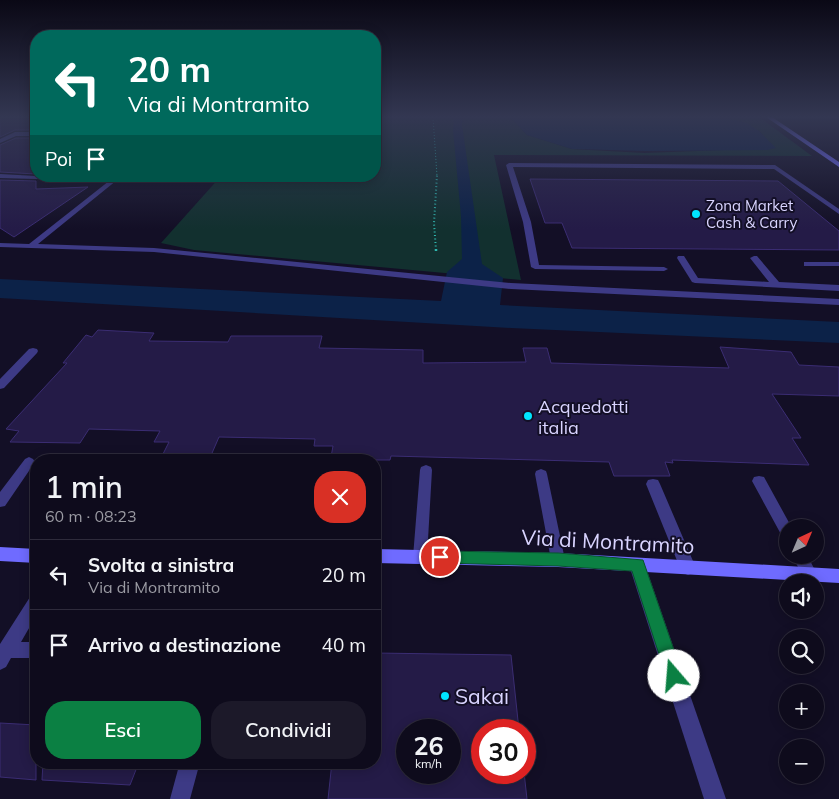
<!DOCTYPE html>
<html lang="it">
<head>
<meta charset="utf-8">
<style>
  body { margin:0; font-family:Mulish,sans-serif; background:#1c1929; color:#f1f3f6; height:100vh; display:flex; flex-direction:column; font-size:19px; white-space:nowrap }
  * { box-sizing:border-box; margin:0 }
  p { font-size:16px; color:#9b9ba3 }
  .icon { flex:none; width:28px; height:28px; fill:none; stroke:currentColor; stroke-width:2; stroke-linecap:round; stroke-linejoin:round }
  .map { position:relative; flex:1; overflow:hidden }
  .details { position:absolute; left:30px; top:454px; width:351px; height:315px; display:flex; flex-direction:column; background:#0e0b1c; border-radius:20px; box-shadow:0 2px 12px #0003,0 0 0 1px #2e2b3b }
  .details>* { flex:none }
  .guide { position:absolute; left:30px; top:30px; width:351px; height:152px; border-radius:20px; box-shadow:0 2px 12px #0003,0 0 0 1px #2e2b3b; background:#00695c; color:#fff; overflow:hidden }
  .needle { width:32px; rotate:44deg }
  .fabs { position:absolute; left:779px; top:519px; display:grid; gap:10px }
  .fabs a { display:grid; place-items:center; width:45px; height:45px; border-radius:50%; background:#0e0b1c; box-shadow:0 2px 12px #0003,0 0 0 1px #2e2b3b; font-size:25px }
  .speed { position:absolute; left:396px; top:719px; display:flex; gap:10px; font-size:25px; font-weight:700; text-align:center }
  .speed>* { display:grid; place-content:center; width:65px; height:65px; border-radius:50%; background:#0e0b1c; box-shadow:0 2px 12px #0003,0 0 0 1px #2e2b3b; line-height:1 }
  .speed small { font-size:12px; font-weight:400 }
  .speed .limit { border:8px solid #d22; background:#fff; color:#111 }
  .pin { position:absolute; display:grid; place-items:center; width:42px; height:42px; color:#fff; margin:-21px; border:2px solid #fff; border-radius:50%; box-shadow:0 1px 5px #0007 }
  .me { position:absolute; width:55px; margin:-28px; rotate:342deg; stroke-linejoin:round; filter:drop-shadow(0 0 4px #0008) }
  .turn { display:flex; align-items:center; gap:18px; height:105px; padding:0 15px; font-size:22px }
  .turn .icon { width:65px; height:65px; stroke-width:2.5 }
  .turn b { display:block; font-size:35px; line-height:42px }
  .then { display:flex; align-items:center; height:48px; padding:0 15px; background:#0003; gap:10px; font-size:19px }
  .round { display:grid; place-items:center; flex:none; width:52px; height:52px; border-radius:20px; background:#1c1929 }
  .head { display:flex; align-items:center; justify-content:space-between; height:85px; padding:0 15px }
  h1 { font-size:30px; font-weight:600; line-height:38px }
  .action { display:flex; gap:10px; margin-top:auto; padding:10px 15px }
  .action a { flex:1; height:58px; border-radius:20px; background:#0b8043; color:#fff; font-size:20px; font-weight:600; line-height:58px; text-align:center }
  .action a+a { background:#1c1929; color:#f1f3f6 }
  ul { padding:0; list-style:none }
  li { display:flex; align-items:center; gap:15px; height:70px; padding:0 15px; border-top:1px solid #2e2b3b }
  li div { flex:1 }
  li b { display:block; font-size:19px }
  li em { font-style:normal }
  .map>svg:first-child { display:block }
</style>
</head>
<body>
<div class="map">
<svg width="839" height="799" viewBox="0 0 839 799">
  <rect width="100%" height="100%" fill="#130f26"/>
  <!-- green -->
  <path fill="#12302f" d="M375,117h132l6,3 14,15 45,14 72,4 131,-5 -16,-17 -38,-14h38l53,39 -318,-1 27,125 -327,-30 -33,-7 60,-67h154z"/>
  <!-- water -->
  <path fill="#0c2248" d="M454,117h9l-1,8 20,139 21,14 -3,27 339,17v21l-328,-15 -511,-30v-19l441,22 6,-29 15,-13 -1,-43 -8,-86z
    M507,117h214l26,6 12,8 17,17 -9,2 -121,1 -74,-2 -45,-14 -14,-15z"/>
  <!-- building -->
  <path fill="#241b47" stroke="#3b2d73" fill-rule="evenodd" d="M0,117h36v13h-21l-15,7z
    M16,138h20v36l-36,-2v-27z
    M530,179l248,2 61,50v19l-267,-2 -10,-25h-17z
    M0,180l36,1v8l52,-2 -74,50 -14,-9z
    M98,330l56,3 -5,8 79,1 3,-6h91l-3,12 104,2v13l103,-1 -3,-14h24l4,15 178,5 -9,-21 71,5 8,13 40,2v29l-67,-2 29,44h-9l17,27 -137,-5 1,3 -8,-1 5,14h-56l-5,-14 -218,-6 -1,4h-51v-3h-8l2,-11h-19l1,-7 -96,-2 -10,23h-49l9,-18h-15l6,-11 -71,-2 -9,14 -70,-1 9,-11 -13,-2 61,-66h-4l23,-28 6,2z
    M375,653l136,2 8,75h-37v42h42l3,27h-199l4,-37h43zM408,730h42v42h-42z
    M0,723l36,2v55l-36,-3z
    M43,762h96l-9,23 -88,-5z"/>
  <g fill="none" stroke-linecap="round" stroke-linejoin="round">
    <!-- path-far2 -->
    <path stroke="#2fb8b0" stroke-width="1" stroke-dasharray="1 2" stroke-linecap="butt" d="M433,117l4,59"/>
    <!-- path-far1 -->
    <path stroke="#2fb8b0" stroke-width="2" stroke-dasharray="1 2.5" stroke-linecap="butt" d="M436,250l-2,-27 3,-48"/>
    <!-- path -->
    <path stroke="#2fb8b0" stroke-width="2.5" stroke-dasharray="2 3" stroke-linecap="butt" d="M436,249v3"/>
    <!-- lane -->
    <path fill="#3d3a85" fill-rule="evenodd" d="M36,132v4h-20l-16,7v-4l15,-7z
      M509,163l266,2 64,44v5l-65,-45 -261,-2 18,55 8,43 125,2 4,2 -4,2 -129,-2 -4,-2 -8,-45 -17,-57z
      M0,174l36,2h86l-84,68 116,4 357,35 328,16v6l-328,-16 -357,-37 -154,-5v-4l29,1 80,-63 -109,-3z
      M678,256h6l14,22 71,4 -19,-24 4,-2h3l22,26 60,3v6l-144,-8 -3,-1 -15,-24z
      M804,262h35v4h-35z
      M33,348l4,1 1,2 -1,2 -33,35 -4,1v-10l29,-30z
      M29,457l4,2 2,3 -2,3 -28,41 -5,1v-15l25,-33z
      M426,465l5,2 1,3 -5,87 -2,5 -5,1 -5,-1 -2,-5 7,-87 1,-3z
      M541,469l5,2 1,3 18,86 -2,5 -5,1 -5,-1 -2,-5 -16,-86 1,-3z
      M759,476l5,1 28,51h-4v12l-5,-2 -31,-57 2,-4z
      M653,479l5,1 2,4 36,84 -3,5 -5,2 -5,-2 -3,-5 -34,-84 2,-4z
      M792,555h15l10,19 -3,5 -5,2 -5,-2z
      M36,595v21l-15,26h15v16h-25l-5,9 -6,3v-26l30,-47z
      M180,762h20l-10,37h-20z"/>
    <!-- street -->
    <path fill="#3d3a85" fill-rule="evenodd" d="M637,558l6,2 2,5 81,234h-22l-75,-234 2,-5z"/>
    <!-- secondary -->
    <path fill="#6f6bff" fill-rule="evenodd" d="M766,117h6l67,45v5z
      M0,547l36,2v14l-36,-2z
      M375,549l183,4 281,16v14l-281,-16 -183,-4z"/>
  </g>
  <!-- sky -->
  <linearGradient id="sky" x2="0" y2="1"><stop stop-color="#0a0815"/><stop offset="0.51" stop-color="#333752"/><stop offset="1" stop-color="#333752" stop-opacity="0"/></linearGradient>
  <rect width="839" height="229" fill="url(#sky)"/>
  <!-- route -->
  <path fill="#0b8043" stroke="#07532c" d="M440,551l118,2 85,7 40,116 -3,6 -6,2 -6,-2 -36,-111 -74,-5 -118,-3 -6,-1 -2,-5 2,-5z"/>
  <!-- markers -->
  <g fill="#00e5ff" stroke="#130f26" stroke-width="2">
    <circle cx="696" cy="214" r="5"/>
    <circle cx="528" cy="416" r="5"/>
    <circle cx="445" cy="696" r="5"/>
  </g>
  <g text-anchor="middle" dominant-baseline="central" stroke-width="4" stroke-linejoin="round" paint-order="stroke">
    <!-- far-poi labels -->
    <g font-size="15" fill="#d9d4ff" stroke="#130f26" text-anchor="start">
      <text x="706" y="205">Zona Market<tspan x="706" dy="17">Cash &amp; Carry</tspan></text>
    </g>
    <!-- poi labels -->
    <g font-size="18" fill="#d9d4ff" stroke="#130f26" text-anchor="start">
      <text x="538" y="406">Acquedotti<tspan x="538" dy="21">italia</tspan></text>
    </g>
    <!-- near-street labels -->
    <g font-size="21" fill="#d9d4ff" stroke="#130f26">
      <text transform="translate(608 541) rotate(3)">Via di Montramito</text>
    </g>
    <!-- near-poi labels -->
    <g font-size="21" fill="#d9d4ff" stroke="#130f26" text-anchor="start">
      <text x="455" y="696">Sakai</text>
    </g>
  </g>
</svg>
<div class="fabs">
<a><svg class="needle" viewBox="-14 -14 28 28"><path d="M0-13l5 13h-10z" fill="#e53935"/><path d="M0 13l5-13h-10z" fill="#9b9ba3"/></svg></a>
<a><svg class="icon" aria-label="sound" viewBox="0 0 24 24"><path d="M4 9h4l5-4v14l-5-4H4zM17 9q2 3 0 6"/></svg></a>
<a><svg class="icon" aria-label="search" viewBox="0 0 24 24"><circle cx="10" cy="10" r="6"/><path d="M15 15l6 6"/></svg></a>
<a>+</a>
<a>−</a>
</div>
<div class="speed"><div>26<small>km/h</small></div><div class="limit">30</div></div>
<div class="pin" style="left:440px;top:557px;background:#d93025"><svg class="icon" aria-label="arrive" viewBox="0 0 24 24"><path d="M6 21V4h12l-3 4 3 4H6"/></svg></div>
<svg class="me" style="left:674px;top:676px" viewBox="-20 -20 40 40"><circle r="19" fill="#fff"/><path d="M0-13L10 11 0 6-10 11z" fill="#0b8043"/></svg>
<div class="guide">
<div class="turn"><svg class="icon" aria-label="left" viewBox="0 0 24 24"><path d="M17 20v-9H6M10 6l-5 5 5 5"/></svg><div><b>20 m</b>Via di Montramito</div></div>
<div class="then">Poi<svg class="icon" aria-label="arrive" viewBox="0 0 24 24"><path d="M6 21V4h12l-3 4 3 4H6"/></svg></div>
</div>
<section class="details">
<div class="head"><div><h1>1 min</h1><p>60 m · 08:23</p></div><a class="round" style="background:#d93025;color:#fff"><svg class="icon" aria-label="close" viewBox="0 0 24 24"><path d="M6 6l12 12M18 6L6 18"/></svg></a></div>
<ul>
<li><svg class="icon" aria-label="left" viewBox="0 0 24 24"><path d="M17 20v-9H6M10 6l-5 5 5 5"/></svg><div><b>Svolta a sinistra</b><p>Via di Montramito</p></div><em>20 m</em></li>
<li><svg class="icon" aria-label="arrive" viewBox="0 0 24 24"><path d="M6 21V4h12l-3 4 3 4H6"/></svg><div><b>Arrivo a destinazione</b></div><em>40 m</em></li>
</ul>
<div class="action"><a>Esci</a><a>Condividi</a></div>
</section>
</div>
</body>
</html>
